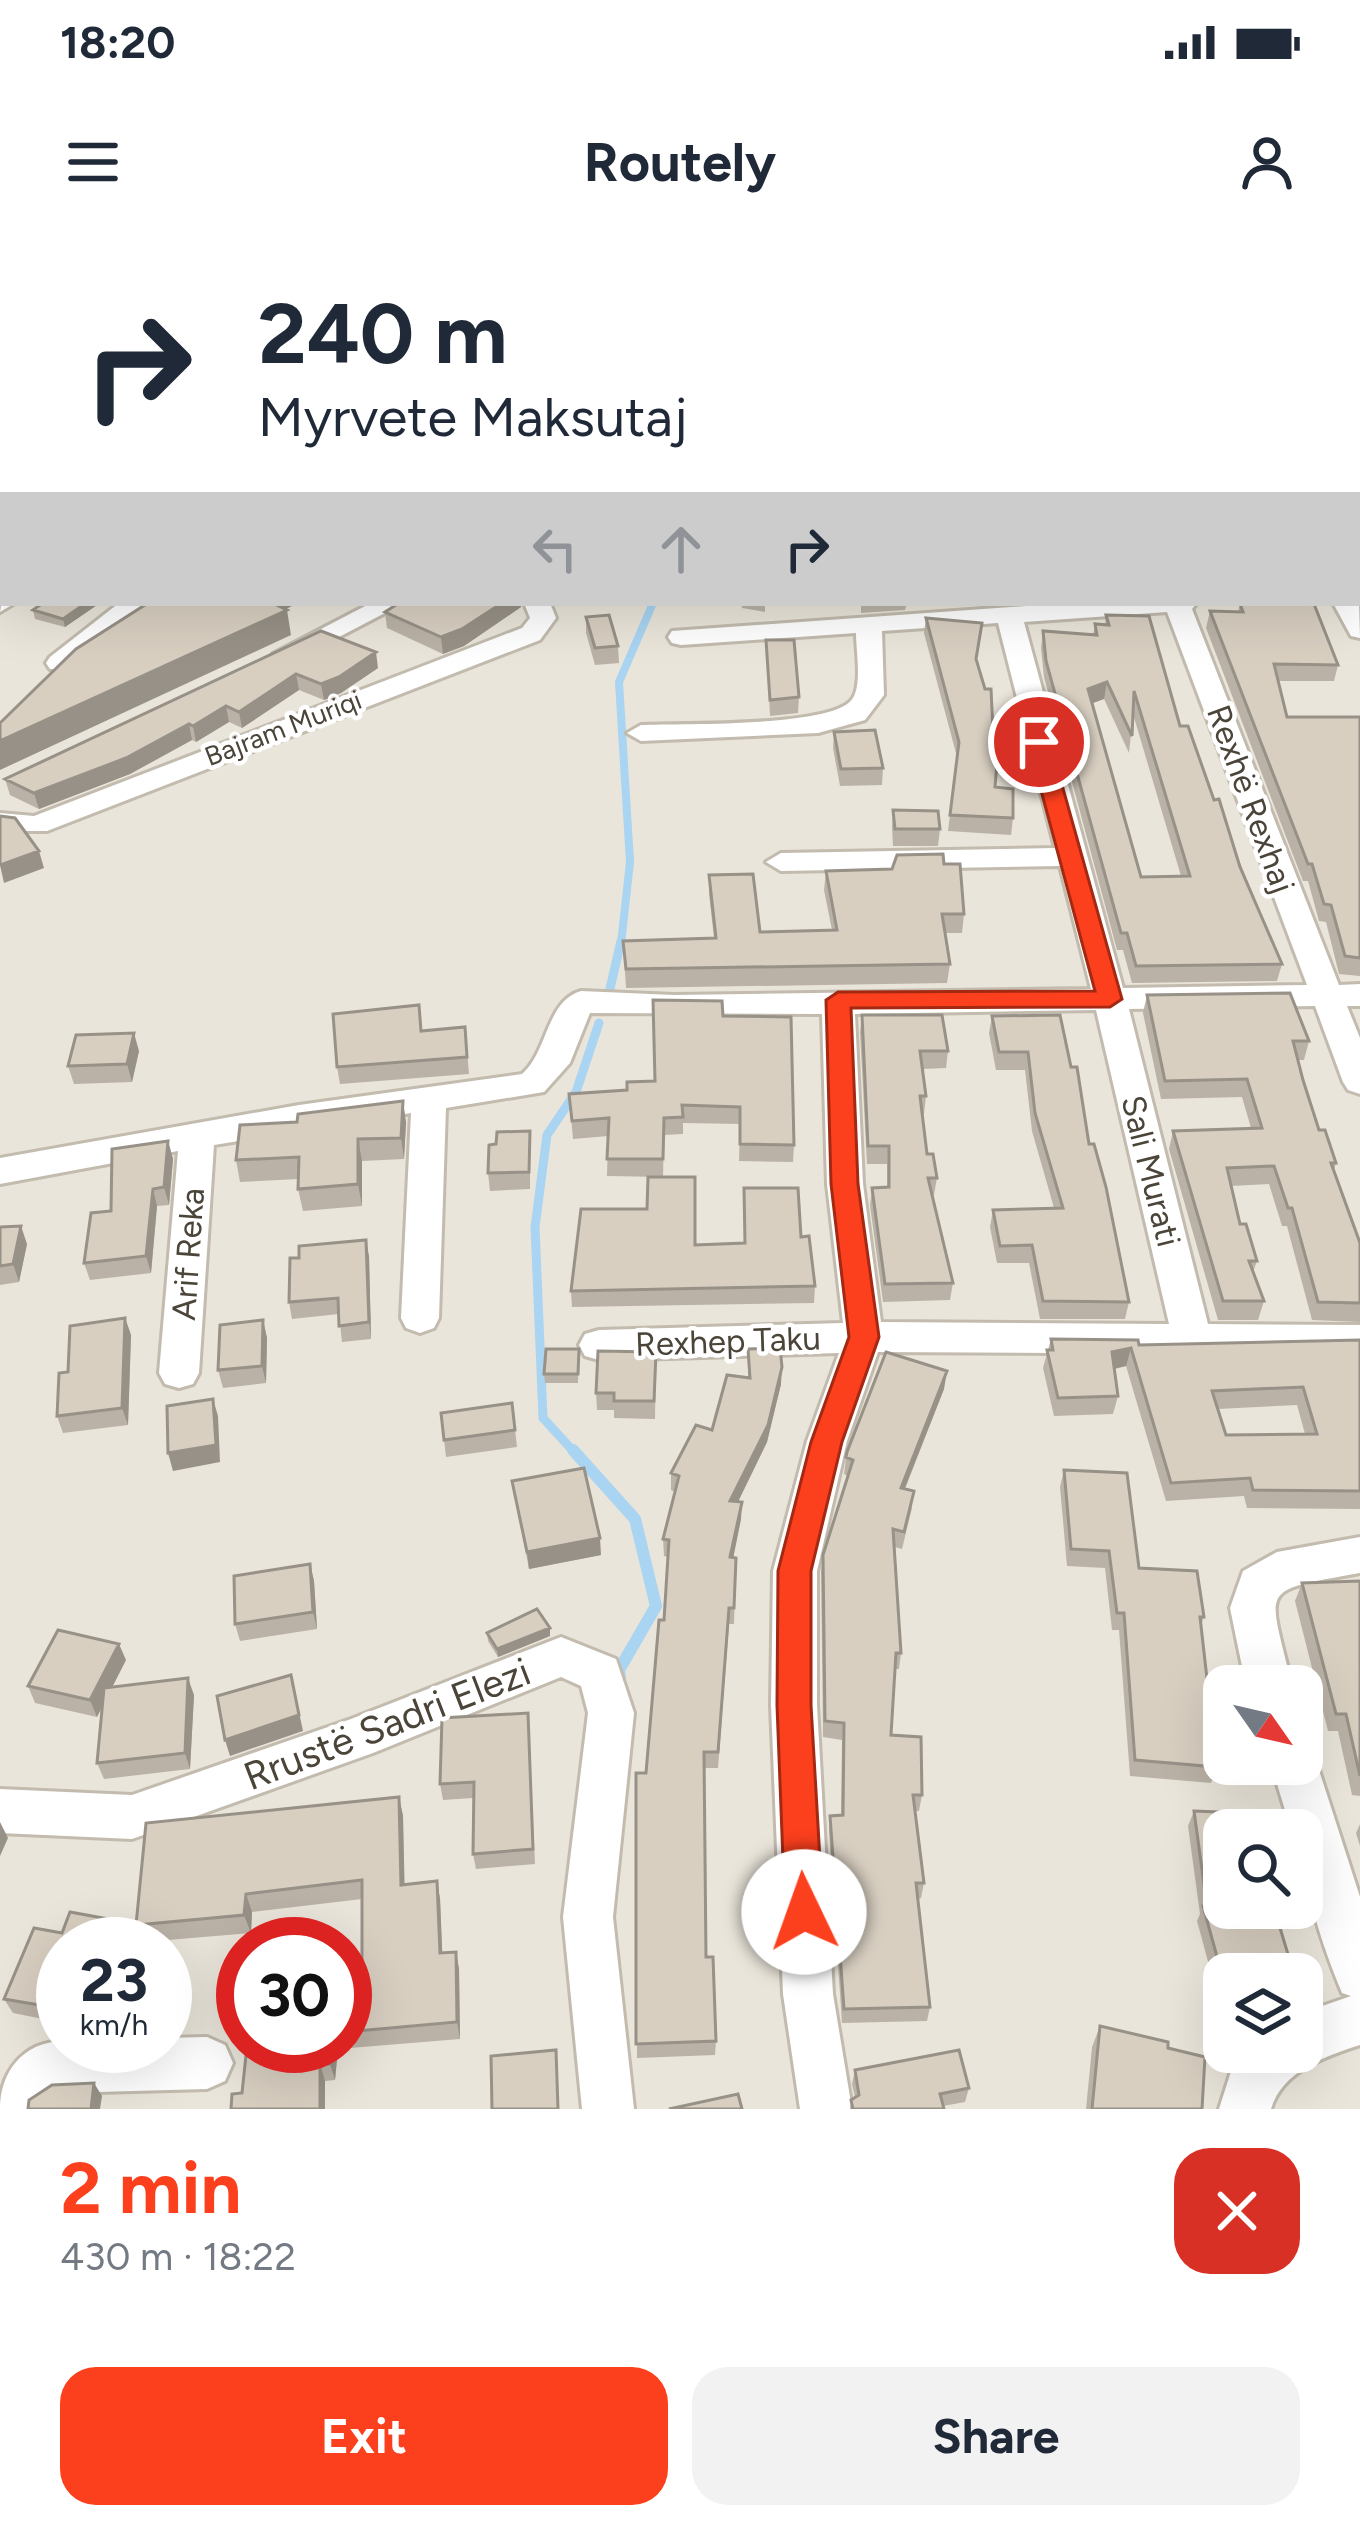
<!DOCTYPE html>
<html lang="en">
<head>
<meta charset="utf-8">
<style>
  body { margin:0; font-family:Figtree,sans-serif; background:#f2f2f3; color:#1f2937; height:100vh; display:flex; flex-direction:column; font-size:45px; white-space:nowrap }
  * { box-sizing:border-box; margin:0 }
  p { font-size:39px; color:#747a83 }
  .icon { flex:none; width:66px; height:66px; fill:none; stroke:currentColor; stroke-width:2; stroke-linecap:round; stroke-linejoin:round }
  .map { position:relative; height:1869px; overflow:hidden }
  .details { display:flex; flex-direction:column; background:#fff; flex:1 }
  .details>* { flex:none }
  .banner { position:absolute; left:0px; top:0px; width:1362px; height:366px; box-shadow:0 12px 48px #0002; background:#fff; color:#1f2937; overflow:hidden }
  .needle { width:78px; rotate:124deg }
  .fabs { position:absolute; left:1203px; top:1425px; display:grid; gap:24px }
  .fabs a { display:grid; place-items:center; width:120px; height:120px; border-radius:24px; background:#fff; box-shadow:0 12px 48px #0002; font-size:60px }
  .speed { position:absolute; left:36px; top:1677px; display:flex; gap:24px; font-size:60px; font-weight:700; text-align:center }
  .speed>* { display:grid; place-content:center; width:156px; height:156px; border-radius:50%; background:#fff; box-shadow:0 12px 48px #0002; line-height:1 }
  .speed small { font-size:30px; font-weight:400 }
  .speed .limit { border:18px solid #d22; background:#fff; color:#111 }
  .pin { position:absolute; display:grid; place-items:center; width:102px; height:102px; color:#fff; margin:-51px; border:6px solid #fff; border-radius:50%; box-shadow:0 3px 12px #0007 }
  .me { position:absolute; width:132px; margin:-66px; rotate:357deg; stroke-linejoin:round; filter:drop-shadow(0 0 9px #0008) }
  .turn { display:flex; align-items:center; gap:42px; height:252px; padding:0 60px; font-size:54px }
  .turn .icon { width:156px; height:156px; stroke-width:2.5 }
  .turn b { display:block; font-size:84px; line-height:102px }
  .lanes { display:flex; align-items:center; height:114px; padding:0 60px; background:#0003; justify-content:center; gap:60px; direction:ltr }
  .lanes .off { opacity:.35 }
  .round { display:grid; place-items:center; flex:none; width:126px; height:126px; border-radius:36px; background:#f2f2f3 }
  .summary { display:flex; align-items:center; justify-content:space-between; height:204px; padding:0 60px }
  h1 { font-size:72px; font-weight:700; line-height:90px; color:#fc3f1d }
  .action { display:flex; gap:24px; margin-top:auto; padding:24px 60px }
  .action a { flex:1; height:138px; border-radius:36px; background:#fc3f1d; color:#fff; font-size:48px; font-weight:700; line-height:138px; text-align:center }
  .action a+a { background:#f2f2f3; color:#1f2937 }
  .status { display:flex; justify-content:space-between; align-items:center; height:84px; padding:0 60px; background:#fff; direction:ltr }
  .status svg { height:33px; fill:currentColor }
  header { display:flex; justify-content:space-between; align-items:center; height:156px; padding:0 60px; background:#fff; font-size:54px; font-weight:700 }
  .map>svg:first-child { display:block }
</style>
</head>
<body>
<div class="status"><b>18:20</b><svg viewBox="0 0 49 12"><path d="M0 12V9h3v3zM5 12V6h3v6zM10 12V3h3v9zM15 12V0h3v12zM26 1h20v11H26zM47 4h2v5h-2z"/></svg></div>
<header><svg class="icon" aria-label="menu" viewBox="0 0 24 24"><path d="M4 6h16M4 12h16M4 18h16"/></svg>Routely<svg class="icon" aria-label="person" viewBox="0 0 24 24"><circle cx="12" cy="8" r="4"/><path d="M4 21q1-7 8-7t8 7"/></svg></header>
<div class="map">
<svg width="1360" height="1869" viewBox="0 0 1360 1869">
  <rect width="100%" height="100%" fill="#f6f3ec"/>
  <!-- residential -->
  <path fill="#eae5da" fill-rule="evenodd" d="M0,0h1360v1869h-1360zM3,3h1356v360h-1356zM1224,1446h78v78h-78zM1224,1590h78v78h-78zM63,1704h102v102h-102zM243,1704h102v102h-102zM1224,1734h78v78h-78z"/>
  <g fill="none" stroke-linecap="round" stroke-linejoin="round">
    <!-- stream-far2 -->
    <path stroke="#a9d4f2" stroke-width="8" d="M621,704l9,-82 -11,-180 34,-79"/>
    <!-- stream-far1 -->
    <path stroke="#a9d4f2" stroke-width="9" d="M609,753l12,-52
      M575,1213l-32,-35 -8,-191 12,-92 29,-43 23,-69"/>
    <!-- stream -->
    <path stroke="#a9d4f2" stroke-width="12" d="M573,1210l62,69 21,87 -37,64 1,9"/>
    <!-- minor casing -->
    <g stroke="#c2bbae" stroke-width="6">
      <path id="minor" d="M198,0h44l2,3h-44z
        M278,0h44l2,3h-44z
        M435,0h20l-21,3z
        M477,0h24l-26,3z
        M789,0h20v3h-20z
        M0,141h3v14h-3z
        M1359,145h1v14h-1z
        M3,207v15l-3,1v-15z
        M1359,266h1v14h-1z
        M3,354v9h12l-15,9z
        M119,363h29l-80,66h-18l-4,-6 4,-6z
        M371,363h33l-109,57h-18l-4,-6z
        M524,363h26l6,15 -16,22 -493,191h-47v-18l34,3 488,-188 8,-10z
        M1069,363h128l-5,6 147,376 21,-1v22h-13l13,32v56l-12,-4 -5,-8 -28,-76 -186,3 79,315 152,1v30l-482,-3 -31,89 -30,130v134l16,289 19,115h-52l-17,-115 -12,-289 2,-134 34,-130 32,-88 -240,7 -14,-4 -6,-11 6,-11 14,-4 244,-7 -16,-139 -5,-170 -232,-1 -20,50 -26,29 -98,16 -7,210 -5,10 -14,5 -14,-5 -5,-10 10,-205 -197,32 -15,228 -6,11 -14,4 -14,-4 -6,-11 19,-222 -178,33v-26l299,-53 223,-31c26,-22 24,-73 59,-83l93,4 417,-6 -31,-123 -279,5 -15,-9 15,-9 274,-5 -57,-225 -116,8 2,64 -19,25 -47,13 -177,8 -14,-8 14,-8c37,-2 195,3 212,-27 9,-15 3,-47 3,-65l-175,12 -9,-2 -4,-6 4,-6zM1167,372l140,373 -184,3 -99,-366zM1096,770l73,314 -288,-2 -18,-138 -8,-170z
        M1333,363h26l1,35 -9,-2z
        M1360,1297v36c-105,19 -91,12 -68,113h-46l-16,-78 13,-37 34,-19z
        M561,1397l55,22 18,54 -21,204 21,192h-52l-19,-192 25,-204 -7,-27 -20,-9 -188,76 -241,86 -132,-6v-44l132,6 219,-76z
        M1302,1506l8,3 7,15 43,133v148c-34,11 -78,26 -89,64h-52l15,-47 13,-10h55v-39l49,-17 -9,-3c-21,-51 -40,-108 -40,-163h-11l-20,-66h31z
        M207,1797l18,8 8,18 -8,18 -18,8 -147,4 -17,16h-43c0,-37 23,-67 63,-68v5h102v-8z"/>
    </g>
    <!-- major casing -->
    <g stroke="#e6c16a" stroke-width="6">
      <path id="major" d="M1319,0h27l2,3h-27z"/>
    </g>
    <!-- minor -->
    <use href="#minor" fill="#fff" fill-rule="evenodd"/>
    <!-- major -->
    <use href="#major" fill="#ffe39c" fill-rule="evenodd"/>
  </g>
  <!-- wall -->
  <path fill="#bab2a6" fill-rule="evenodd" d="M97,0h77l-4,3h-47z
    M0,52l3,1v86l-3,-3z
    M43,363h57l-35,24 -30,-8 -2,-9z
    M399,363h122v4l-57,39 -21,8 -56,-26 -2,-16z
    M741,363h24v9l-23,-4z
    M861,363h46l-2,7 -44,3z
    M1240,364l98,61 -4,16h-56l9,36h73v259l-21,-2 -13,-52 -7,-1 -11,-40h-5l-97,-253 4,-17 28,1z
    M1106,375l74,111 34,74 68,164 -5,17 -145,2 -9,-33h-6l-73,-273 -3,-29 2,-17 50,4 2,-11 10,1zM1104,459l25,54 4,-39 48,162 -40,1 -49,-174z
    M586,377l32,29 1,17 -24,2 -9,-32z
    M926,378l50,43 19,126 18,31 -2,17 -63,-4 9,-74 -33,-124z
    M321,391l57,37 -37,25 -17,7 -25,-10 -57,38 -13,-6 -33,20 -4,-2 -62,34 -91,35 -29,-14 -5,-16z
    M766,400l33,57 -1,16 -28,3z
    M834,492l49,36 -1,17 -42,1 -7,-38z
    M893,570l47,19 -2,17h-45l-1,-19z
    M944,624l20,50 -2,19h-17l5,31 -3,19 -321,5 -3,-47 91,-3 -5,-44v-19l51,57 72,-2 -8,-40 2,-19 66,-2z
    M1147,755l162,46 -5,19h-6l21,70 17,33 -2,7 26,73v79l-48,-2 -25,-94h-5l-13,-42 -38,2 9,38 17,37 -4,11 11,29 -6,19h-40l-49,-171 4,-18 78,-3 -9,-31 -81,2 -18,-86z
    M862,775l86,36 -2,17 -23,1 3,27 -2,18h-2l5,40 10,24 -3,17h-2l21,88 -3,17 -67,2 -13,-97 2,-17 15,-1v-23h-20l-7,-132z
    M1060,775l29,129 40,158 -4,17h-85l-11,-56h-32l-7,-36 3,-17 61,-2 -22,-77 -7,-61h-29l-7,-37 3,-17z
    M723,776l71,129 -1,17 -54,-1 1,-37 -57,-1v11l-19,1 -1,42 -56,-1 1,-40 -35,3 -4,-45 58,-4 28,-9z
    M465,787l4,47 -129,10 -3,-17 85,-37z
    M139,811l-7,31 -58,2 -6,-18z
    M403,861l3,22 -2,36 -42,2v45l-59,5 -5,-22 1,-10 -59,3 -4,-22 61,-38z
    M530,891v58l-40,2 -2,-18 8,-29z
    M168,901l5,18 -4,46 -12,1 -6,67 -61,7 -6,-17 27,-52z
    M744,948l57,49 14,49 -1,17 -242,4 -1,-16 124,-46 49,-2z
    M0,987l27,17 -8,38 -19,3z
    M369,1016l2,83 -29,3 -3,-28 -47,5 -3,-17z
    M125,1078l6,17 -3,90 -65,8 -6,-17 11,-44z
    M263,1080l4,18 -1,45 -43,5 -5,-18z
    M1051,1099l88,6 221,-5v169l-113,-1 -3,-12 -78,5 -40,-135 -11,3 3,27 -5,18 -59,2 -11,-48zM1297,1165l8,29 -79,1 -8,-26z
    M579,1109l-1,34h-33l-1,-9z
    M748,1109l33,35 -14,58 -29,60 3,17 -8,38 3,1 -2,66h-5l-11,144h-14l2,189 10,84 -1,14 -78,3 -1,-285h10l18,-153 4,-63 -4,-1 -1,-17 12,-47 -4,-2v-17l41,-43 36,-52z
    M656,1112l-1,67 -41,-1v-8h-17l-1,-17z
    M944,1149l-39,100 7,19 -10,41 -7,-2 6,106 -2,16h-4l-4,66 31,60 -3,16h-4l9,72 -3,15 -3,1 12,108 -3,14 -85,2 -13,-192 1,-15 11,-1 1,-75 -19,-3 -2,-165 2,-17 25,-79 -4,-2 3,-22z
    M512,1163l5,44 -71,10 -5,-44z
    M1064,1230l75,98 65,49 -3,8 16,142 -6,16 -81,-7 -11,-146h-7l-7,-62 -38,-2 -7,-79z
    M512,1241l89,74 -72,14z
    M310,1324l4,17 3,48 -77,12 -5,-17z
    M1360,1341v215l-8,-1 -14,-64h-10l-33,-130 7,-18z
    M487,1393l63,3 -52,21 -10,-16z
    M126,1420l-14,27 82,8 -4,74 -86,10 -7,-16 5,-57 -5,11 -62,-14 -7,-17z
    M528,1473l7,151 -59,5 -3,-15v-56l-30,2 -3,-16z
    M399,1557l4,19 1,68 36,14 2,55 14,-1 3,17 1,70 -122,10 -3,31 -10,1v28h-94l11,-16 5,-47h98v-65l17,-1v-81l-110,13 -1,21 -107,9 -8,-17z
    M1194,1571l30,163v27l-5,1 -22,-81 3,-7 -12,-88z
    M1360,1584v22l-4,-13z
    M62,1693l75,5 -2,6h-72v79l-50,-10 -9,-14z
    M1100,1786l68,22 34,61h-116l6,-62z
    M855,1830l114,18 -4,14 -22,4 1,3h-94l1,-9 4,-3 -3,-13z"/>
  <!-- shaded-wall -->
  <path fill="#979187" d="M86,363h14l-35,24 -2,-8z
    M259,363h39l-36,18z
    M502,363h19v4l-57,39 -21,8 -2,-17z
    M287,370l4,25 -291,135v-29z
    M376,412l2,16 -37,25 -17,7 -3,-16z
    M296,434l3,16 -57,38 -3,-16z
    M1107,442l-3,17 -19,7 3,-17z
    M226,466l3,16 -33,20 -3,-16z
    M189,484l3,16 -62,34 -91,35 -5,-16z
    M39,611l5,17 -40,15 -4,-18z
    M134,793l5,18 -7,31 -5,-18z
    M403,861l3,22 -2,36 -3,-21z
    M358,899l4,22v45l-4,-22z
    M168,901l5,18 -4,46 -5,-18z
    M153,949l4,17 -6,67 -5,-17z
    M21,986l6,18 -8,38 -6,-18z
    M366,1000l3,16 2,83 -2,-17z
    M125,1078l6,17 -3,90 -6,-17z
    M263,1080l4,18 -1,45 -4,-17z
    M1131,1108l-5,18 -18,4 4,-18z
    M782,1127l-1,17 -14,58 -37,76v-17z
    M947,1131l-3,18 -46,116 3,-17z
    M213,1159l5,17 2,46 -47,9 -5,-18z
    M742,1262l-1,17 -11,55v-17z
    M600,1298l1,17 -72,14 -2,-17z
    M310,1324l4,17 3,48 -4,-17z
    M550,1388v8l-52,21 -1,-8z
    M119,1404l7,16 -29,57 -7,-17z
    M291,1435l12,56 -73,25 -5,-16z
    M188,1438l6,17 -4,74 -5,-16z
    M399,1557l4,19 2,87 -4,-18z
    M0,1582l8,16 -8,18z
    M437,1641l3,17 3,72 -3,-17z
    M246,1654l6,18 -1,21 -7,-18z
    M130,1683l7,15 -2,6h-13z
    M456,1712l3,17 1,70 -3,-17z
    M331,1806h6l1,3 -3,31 -5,-16z
    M320,1824l5,17v28h-5z
    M94,1843l8,13 -2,13h-9z"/>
  <!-- building -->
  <path fill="#d8cfc1" stroke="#979187" stroke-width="3" fill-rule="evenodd" d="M516,0h242l-2,2 6,1h-249z
    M836,0h489l3,3h-423l-69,-1z
    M1359,28l1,1v63h-1z
    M0,52l3,1 -1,65 -2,-1z
    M3,284v19l-3,2v-15z
    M43,363h43l-23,16 -30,-9z
    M148,363h124l15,7 -287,131v-18l76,-74z
    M399,363h103l-40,26 -21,8 -56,-25z
    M1240,364h74l24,61 -64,-1 13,53h73v241l-15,-2 -14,-51 -7,-1 -12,-40h-4l-98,-253 33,1z
    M609,375l9,31 -23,2 -9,-31z
    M1106,375l43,1 31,110h8l26,74 5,-1 21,68 42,97 -146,2 -9,-33h-6l-75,-272 -3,-30 54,4 -2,-11 14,1zM1107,442l25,54 2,-45 56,185 -49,1 -53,-188z
    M926,378l56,5 -6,36 9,30h6l3,62h4l-3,36 18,2v29l-63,-3 9,-73z
    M321,391l55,21 -37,25 -18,7 -25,-10 -57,38 -13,-6 -33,20 -4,-2 -63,34 -92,35 -29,-14z
    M766,400h28l5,57 -29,3z
    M875,490l8,38 -42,1 -7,-37z
    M893,570l45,1 2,18h-45z
    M0,576l15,2 24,33 -39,14z
    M943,614l1,10h16l4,50h-22l8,50 -324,5 -3,-28 93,-3 -7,-63 44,-1 7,58 77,-2 -11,-59 66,-2 5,-14z
    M1290,753l19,48h-16l10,39 16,50h6l11,33h-5l29,80v60l-42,-1 -26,-94h-4l-14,-42 -47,2 13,56h6l11,37h-8l15,40h-41l-50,-170 89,-3 -15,-49 -82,2 -18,-86z
    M653,760l69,1 1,15 68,1 3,128 -54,-1v-37l-58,-2 1,12 -19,1 -1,41h-56l2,-41 -37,3 -3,-27 58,-4v-8l28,-1z
    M419,765l2,26 44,-4 2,30 -130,10 -4,-53z
    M862,775h80l6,36h-28l6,45h-6l7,58h6l4,24h-9l25,105 -68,1 -13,-96 17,-1v-41h-21z
    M1060,775l11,52h6l12,77h5l12,43 23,115 -86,-1 -11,-56 -32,1 -7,-36 70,-2 -28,-95 -7,-61h-29l-7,-36z
    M134,793l-7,31 -59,2 8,-31z
    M403,861l-2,37 -43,1v45l-60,5 1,-32 -63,3 4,-35 57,-3 1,-8z
    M530,891l-1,41 -41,1 1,-28 7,-1 1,-12z
    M168,901l-4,46 -11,2 -7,67 -62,7 7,-50 20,-2 1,-62z
    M648,937h47v68l50,-2 -1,-55h54l3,49 8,-1 6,50 -244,5 10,-82h66z
    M21,986l-8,38 -13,2v-39z
    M366,1000l3,82 -30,4 -1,-28 -49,4 1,-44h9v-12z
    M125,1078l-3,90 -65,8 2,-43 9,-1 2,-46z
    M263,1080l-1,46 -44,4 2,-45z
    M1051,1099l87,1 1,5 221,-5v151l-107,-1 -3,-12 -79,5 -40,-135 -19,4 6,44 -60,2 -11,-48h6zM1303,1147l14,47 -91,1 -14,-44z
    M780,1108l2,19 -14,58 -38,76 12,1 -12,55 6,1 -2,50h-5l-11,144h-14l2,205h7l3,84 -80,3v-271h10l13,-153h5l5,-80 -6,-1 16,-63 -8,-3 25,-48 16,5 15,-55 23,3 -2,-29z
    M546,1109h33l-1,25h-34z
    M598,1111l58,1 -2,49h-40v-8h-18z
    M886,1112l61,19 -46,117 13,3 -10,41 -11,-3 8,124h-5l-5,82 30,2 1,58h-9l11,88h-8l14,124 -86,2 -14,-193 13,-1 1,-92 -19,-2 -2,-166 30,-95 -7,-3 1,-5z
    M213,1159l3,46 -48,8 -1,-47z
    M512,1163l3,27 -71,10 -3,-27z
    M584,1228l16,70 -73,14 -15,-71z
    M1064,1230l63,3 12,95 58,3 7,46h-4l17,150 -82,-7 -11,-147h-7l-8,-62 -38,-2z
    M310,1324l3,48 -78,12 -1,-48z
    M1360,1341v195l-14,-62h-10l-34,-131z
    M537,1369l13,19 -53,21 -10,-16z
    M58,1390l61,14 -29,56 -62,-14z
    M291,1435l8,40 -74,25 -8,-44z
    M188,1438l-3,75 -88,10 7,-75z
    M528,1473l5,136 -60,5 1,-72 -34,2 2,-66z
    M399,1557l2,88 36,-4 3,72 16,-1 1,70 -112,10v-51l17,-1v-100l-116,14 -2,21 -108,10 10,-102z
    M1194,1571l75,3 3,16h-48v78h50l20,66h-70v8l-21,-76h4z
    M70,1672l60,11 -8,21h-59v65l-59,-10 30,-71 28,5z
    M1100,1786l68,16v6l37,9 -3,52h-110z
    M247,1806h84l-1,18h-10v45h-89l1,-15 10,-1z
    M556,1810l2,59h-66l-1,-53z
    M959,1810l10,38 -29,6 4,15h-91l-2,-9 8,-5 -4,-25z
    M94,1843l-3,26h-63l1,-9 23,-15z
    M738,1854l4,15h-73z"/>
  <!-- route -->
  <path fill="#fc3f1d" stroke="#a42913" stroke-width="3" d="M1039,495l11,7 72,257 -12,8 -259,1 7,176 21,153 -37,105 -31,129v134l12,207 -6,12 -13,6 -13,-6 -6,-12 -8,-207 1,-134 33,-129 38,-105 -18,-153 -5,-184 12,-8 257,-1 -67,-249z"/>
  <g text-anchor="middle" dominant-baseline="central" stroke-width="9" stroke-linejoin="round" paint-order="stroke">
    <!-- far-street labels -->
    <g font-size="27" fill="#4b4439" stroke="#fff">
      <text transform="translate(283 488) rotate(-21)">Bajram Muriqi</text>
    </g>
    <!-- street labels -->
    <g font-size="33" fill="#4b4439" stroke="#fff">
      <text transform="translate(1251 559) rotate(70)">Rexhë Rexhaj</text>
      <text transform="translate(1151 931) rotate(76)">Sali Murati</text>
      <text transform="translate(188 1014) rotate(-86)">Arif Reka</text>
      <text transform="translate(728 1101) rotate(-2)">Rexhep Taku</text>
    </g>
    <!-- near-street labels -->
    <g font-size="39" fill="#4b4439" stroke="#fff">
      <text transform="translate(387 1484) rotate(-21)">Rrustë Sadri Elezi</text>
    </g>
  </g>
</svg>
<div class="fabs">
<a><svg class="needle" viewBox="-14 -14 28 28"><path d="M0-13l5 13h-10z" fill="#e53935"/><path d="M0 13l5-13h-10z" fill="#747a83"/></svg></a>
<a><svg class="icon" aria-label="search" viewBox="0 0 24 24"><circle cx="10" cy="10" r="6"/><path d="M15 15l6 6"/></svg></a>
<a><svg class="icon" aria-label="layers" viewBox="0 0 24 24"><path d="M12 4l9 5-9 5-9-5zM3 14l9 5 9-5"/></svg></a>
</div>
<div class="speed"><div>23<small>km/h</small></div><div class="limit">30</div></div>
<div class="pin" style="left:1039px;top:502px;background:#d93025"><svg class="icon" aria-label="arrive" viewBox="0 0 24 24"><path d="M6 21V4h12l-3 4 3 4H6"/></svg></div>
<svg class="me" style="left:804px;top:1672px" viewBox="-20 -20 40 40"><circle r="19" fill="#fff"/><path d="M0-13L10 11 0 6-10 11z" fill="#fc3f1d"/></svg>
<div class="banner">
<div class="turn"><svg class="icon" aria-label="right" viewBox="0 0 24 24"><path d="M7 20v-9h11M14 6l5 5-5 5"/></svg><div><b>240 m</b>Myrvete Maksutaj</div></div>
<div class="lanes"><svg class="icon off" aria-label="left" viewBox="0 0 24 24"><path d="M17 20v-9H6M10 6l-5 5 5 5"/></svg><svg class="icon off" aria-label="ahead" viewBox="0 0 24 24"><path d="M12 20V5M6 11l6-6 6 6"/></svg><svg class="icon" aria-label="right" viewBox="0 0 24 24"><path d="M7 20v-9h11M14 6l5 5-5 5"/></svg></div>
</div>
</div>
<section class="details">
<div class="summary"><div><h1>2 min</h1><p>430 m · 18:22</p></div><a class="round" style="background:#d93025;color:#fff"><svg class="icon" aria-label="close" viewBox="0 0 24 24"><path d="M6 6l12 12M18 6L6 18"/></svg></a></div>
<div class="action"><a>Exit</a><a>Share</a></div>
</section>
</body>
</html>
